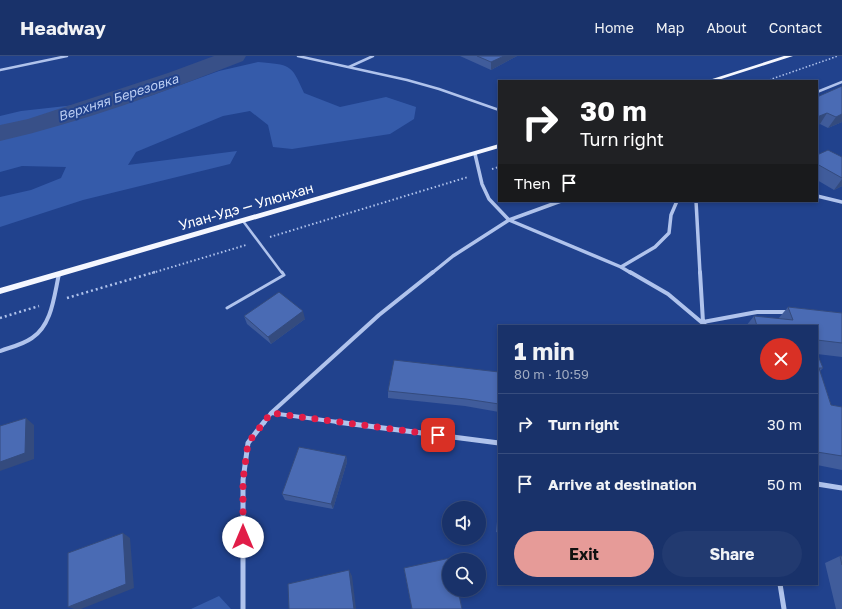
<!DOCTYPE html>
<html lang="en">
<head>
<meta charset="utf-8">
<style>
  body { margin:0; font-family:"Golos Text",sans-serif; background:#223a70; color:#f1f3f6; height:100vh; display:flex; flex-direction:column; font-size:15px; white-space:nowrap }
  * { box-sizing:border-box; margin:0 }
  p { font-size:13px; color:#9faac1 }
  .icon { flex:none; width:22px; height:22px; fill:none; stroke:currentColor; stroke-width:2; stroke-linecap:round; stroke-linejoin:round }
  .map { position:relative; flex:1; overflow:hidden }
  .side { position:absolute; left:498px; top:269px; width:320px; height:260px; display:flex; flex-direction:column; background:#19326a; border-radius:0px; box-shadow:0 2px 6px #0003,0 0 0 1px #374d7e }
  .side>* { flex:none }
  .banner { position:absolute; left:498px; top:24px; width:320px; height:122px; border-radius:0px; box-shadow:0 2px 6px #0003,0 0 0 1px #374d7e; background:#202124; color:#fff; overflow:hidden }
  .fabs { position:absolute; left:442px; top:445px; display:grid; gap:8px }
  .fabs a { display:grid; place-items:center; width:44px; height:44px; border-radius:50%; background:#19326a; box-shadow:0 2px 6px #0003,0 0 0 1px #374d7e; font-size:20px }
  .pin { position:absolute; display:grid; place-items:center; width:34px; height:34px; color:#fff; margin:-17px; border-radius:8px; box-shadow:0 2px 6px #0006 }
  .me { position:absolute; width:44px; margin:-22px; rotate:0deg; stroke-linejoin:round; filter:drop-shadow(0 0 3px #0008) }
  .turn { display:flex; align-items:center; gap:14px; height:84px; padding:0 16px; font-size:18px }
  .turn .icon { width:52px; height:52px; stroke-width:2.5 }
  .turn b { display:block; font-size:28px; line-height:34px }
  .then { display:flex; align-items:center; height:38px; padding:0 16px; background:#0003; gap:8px; font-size:15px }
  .round { display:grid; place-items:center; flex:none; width:42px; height:42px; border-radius:21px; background:#223a70 }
  .head { display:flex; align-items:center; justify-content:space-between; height:68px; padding:0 16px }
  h1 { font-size:24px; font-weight:700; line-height:30px }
  .cta { display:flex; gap:8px; margin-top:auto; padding:8px 16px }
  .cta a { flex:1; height:46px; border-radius:24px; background:#e69b98; color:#111; font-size:16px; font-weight:700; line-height:46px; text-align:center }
  .cta a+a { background:#223a70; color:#f1f3f6 }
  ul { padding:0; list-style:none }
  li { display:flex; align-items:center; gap:12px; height:60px; padding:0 16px; border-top:1px solid #374d7e }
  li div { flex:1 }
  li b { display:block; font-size:15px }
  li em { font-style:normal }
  header { display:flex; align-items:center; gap:24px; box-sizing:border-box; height:56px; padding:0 20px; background:#19326a; border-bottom:1px solid #374d7e }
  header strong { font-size:19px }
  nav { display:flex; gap:22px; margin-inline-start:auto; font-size:14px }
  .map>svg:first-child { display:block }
</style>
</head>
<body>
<header>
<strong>Headway</strong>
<nav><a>Home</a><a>Map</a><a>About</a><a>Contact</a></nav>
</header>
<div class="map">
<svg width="842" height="553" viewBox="0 0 842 553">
  <rect width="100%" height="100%" fill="#21428d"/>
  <!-- green -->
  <path fill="#355baa" d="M258,6c32,3 33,1 46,31l36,14 46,-10 30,10 -2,12 -24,15 -98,15 -19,-2 -5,-22 -18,-14 -27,5 -87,36 -8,13 109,-14 -7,13 -147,36 -83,27v-30l31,-7 30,-12 5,-11 -44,-1 -22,6v-56l21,-5 126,-14 72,-26z
    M219,540l12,13h-40z"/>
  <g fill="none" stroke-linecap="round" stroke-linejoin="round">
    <!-- river -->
    <path fill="#385088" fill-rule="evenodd" d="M214,0h32l-3,5c-79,31 -160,61 -243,80v-16l28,-6 140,-46z"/>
    <!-- path-far2 -->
    <path stroke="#b0c3ec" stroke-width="1.5" stroke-dasharray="1.5 2" stroke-linecap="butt" d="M766,25l72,-25"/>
    <!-- path-far1 -->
    <path stroke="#b0c3ec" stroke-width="2" stroke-dasharray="1.5 2.5" stroke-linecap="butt" d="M492,113l7,-2
      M270,181l198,-60
      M152,217l94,-28"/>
    <!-- path -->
    <path stroke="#b0c3ec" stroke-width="2.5" stroke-dasharray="2 3" stroke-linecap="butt" d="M67,242l88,-26
      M0,262l39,-12"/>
    <!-- service-far1 -->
    <path stroke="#b0c3ec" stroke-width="2.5" d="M243,165l39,52"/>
    <!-- service -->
    <path stroke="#b0c3ec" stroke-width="3" d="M227,252l57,-33 -2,-3"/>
    <!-- minor-far3 -->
    <path stroke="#b0c3ec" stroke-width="2.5" d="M298,0l109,24 32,9 60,21
      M349,11l24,-11
      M0,14l67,-14
      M817,36l25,-10"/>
    <!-- minor-far2 -->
    <path stroke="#b0c3ec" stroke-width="3.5" d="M475,98l7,30 7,15 20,21 112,47 10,6
      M817,140l25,6
      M696,145l4,72
      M621,211l34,-20 14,-14 2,-18 6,-14
      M432,217l21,-17 56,-36 52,-19"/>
    <!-- minor-far1 -->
    <path stroke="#b0c3ec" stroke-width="4" d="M630,216l38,22 38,32
      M700,216l3,50 54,-10h33
      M0,295c11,-4 22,-6 32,-13 20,-13 22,-42 27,-64
      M271,357l74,10
      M264,367l7,-10 108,-98 54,-43"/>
    <!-- minor -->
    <path stroke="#b0c3ec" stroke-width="5" d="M337,366l162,21
      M817,428l25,4
      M780,528l4,25
      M243,553v-129l5,-37 16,-21"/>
    <!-- primary -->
    <path fill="#f5f7ff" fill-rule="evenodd" d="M784,0h9l-78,25h-9z
      M499,88v4l-499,146v-6z"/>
  </g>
  <!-- wall -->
  <path fill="#405c9b" d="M460,0h57l-26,14z
    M842,30v36l-14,6 -8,-4 -3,1v-28z
    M817,99l25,2v29l-8,4 -17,-10z
    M788,251l54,6v44l-25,-3 6,14 -3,3 11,34 11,2v63l-25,-5v-139h-71l8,-10 24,3z
    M244,260l61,3 -34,25 -24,-20z
    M499,316v40l-34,-6 -77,-8v-7z
    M346,400l1,6 -14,47 -48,-9 -3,-6z
    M499,445v32l-3,-1z
    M840,500h2v53h-6l-11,-46z
    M404,512l58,41h-50z"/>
  <!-- shaded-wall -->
  <path fill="#344b7e" d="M504,0h13l-26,14v-8z
    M827,57l-7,11 -3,1v-8z
    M842,58v8l-14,6 8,-11z
    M842,123v7l-8,4z
    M303,255l2,8 -34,25 -3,-7z
    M26,362l8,7v34l-34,12v-9z
    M346,400l1,6 -14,47 -2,-5z
    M123,477l7,5 4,50 -53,21h-7l-6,-2z
    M349,514l3,6 4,33h-2z"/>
  <!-- building -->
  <path fill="#4a6bb4" stroke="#344b7e" d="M477,0h27l-13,6z
    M842,30v28l-6,3 -9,-4 -10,4v-20z
    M828,94l14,7v21l-25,-14v-9z
    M279,236l24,19 -35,26 -24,-21z
    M788,251l54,6v30l-25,-3v-14h-60l-3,-10 39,4z
    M817,297l6,15h-4l12,37 11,2v49l-25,-4z
    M394,304l105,12v32l-33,-5 -78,-8z
    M26,362l-1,35 -25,9v-36z
    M299,391l47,9 -15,48 -49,-10z
    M123,477l3,51 -58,23v-54z
    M840,500h2v9z
    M450,502v2h-1v30h9l4,19h-50l-8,-41z
    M349,514l5,39h-65l-1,-25z"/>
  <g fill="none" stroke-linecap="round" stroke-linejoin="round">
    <!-- route -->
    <path stroke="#e11d48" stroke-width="7" stroke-dasharray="0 12.6" d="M243,481v-57l5,-37 23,-30 167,22"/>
  </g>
  <g text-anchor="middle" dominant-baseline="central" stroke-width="4" stroke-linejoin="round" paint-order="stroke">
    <!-- far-water labels -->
    <g font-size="13" font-style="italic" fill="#bccef3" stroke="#21428d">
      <text transform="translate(118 41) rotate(-18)">Верхняя Березовка</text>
    </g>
    <!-- street labels -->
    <g font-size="14" fill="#fff" stroke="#21428d">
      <text transform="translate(246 150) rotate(-16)">Улан-Удэ — Улюнхан</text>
    </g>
  </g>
</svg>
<div class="fabs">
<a><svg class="icon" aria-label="sound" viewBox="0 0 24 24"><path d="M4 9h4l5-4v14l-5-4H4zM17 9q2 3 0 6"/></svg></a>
<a><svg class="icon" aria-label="search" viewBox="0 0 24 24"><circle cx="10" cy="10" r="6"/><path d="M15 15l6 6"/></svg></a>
</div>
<div class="pin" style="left:438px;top:379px;background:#d93025"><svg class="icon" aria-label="arrive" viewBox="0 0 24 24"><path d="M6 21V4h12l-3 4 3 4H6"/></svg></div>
<svg class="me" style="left:243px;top:481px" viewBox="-20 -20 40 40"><circle r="19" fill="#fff"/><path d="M0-13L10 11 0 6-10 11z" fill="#e11d48"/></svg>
<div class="banner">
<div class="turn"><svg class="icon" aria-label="right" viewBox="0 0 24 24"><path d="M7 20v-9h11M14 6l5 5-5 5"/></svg><div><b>30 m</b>Turn right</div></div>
<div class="then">Then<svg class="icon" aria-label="arrive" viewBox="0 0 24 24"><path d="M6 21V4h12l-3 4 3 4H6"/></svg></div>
</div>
<section class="side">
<div class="head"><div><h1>1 min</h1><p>80 m · 10:59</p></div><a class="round" style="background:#d93025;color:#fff"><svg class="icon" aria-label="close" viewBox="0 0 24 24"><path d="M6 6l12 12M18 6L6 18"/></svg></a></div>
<ul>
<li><svg class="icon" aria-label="right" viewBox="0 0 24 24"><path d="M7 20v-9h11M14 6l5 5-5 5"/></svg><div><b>Turn right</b></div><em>30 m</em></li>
<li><svg class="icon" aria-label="arrive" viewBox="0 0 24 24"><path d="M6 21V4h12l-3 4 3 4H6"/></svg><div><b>Arrive at destination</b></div><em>50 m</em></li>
</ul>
<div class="cta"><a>Exit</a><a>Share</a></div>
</section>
</div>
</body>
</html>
